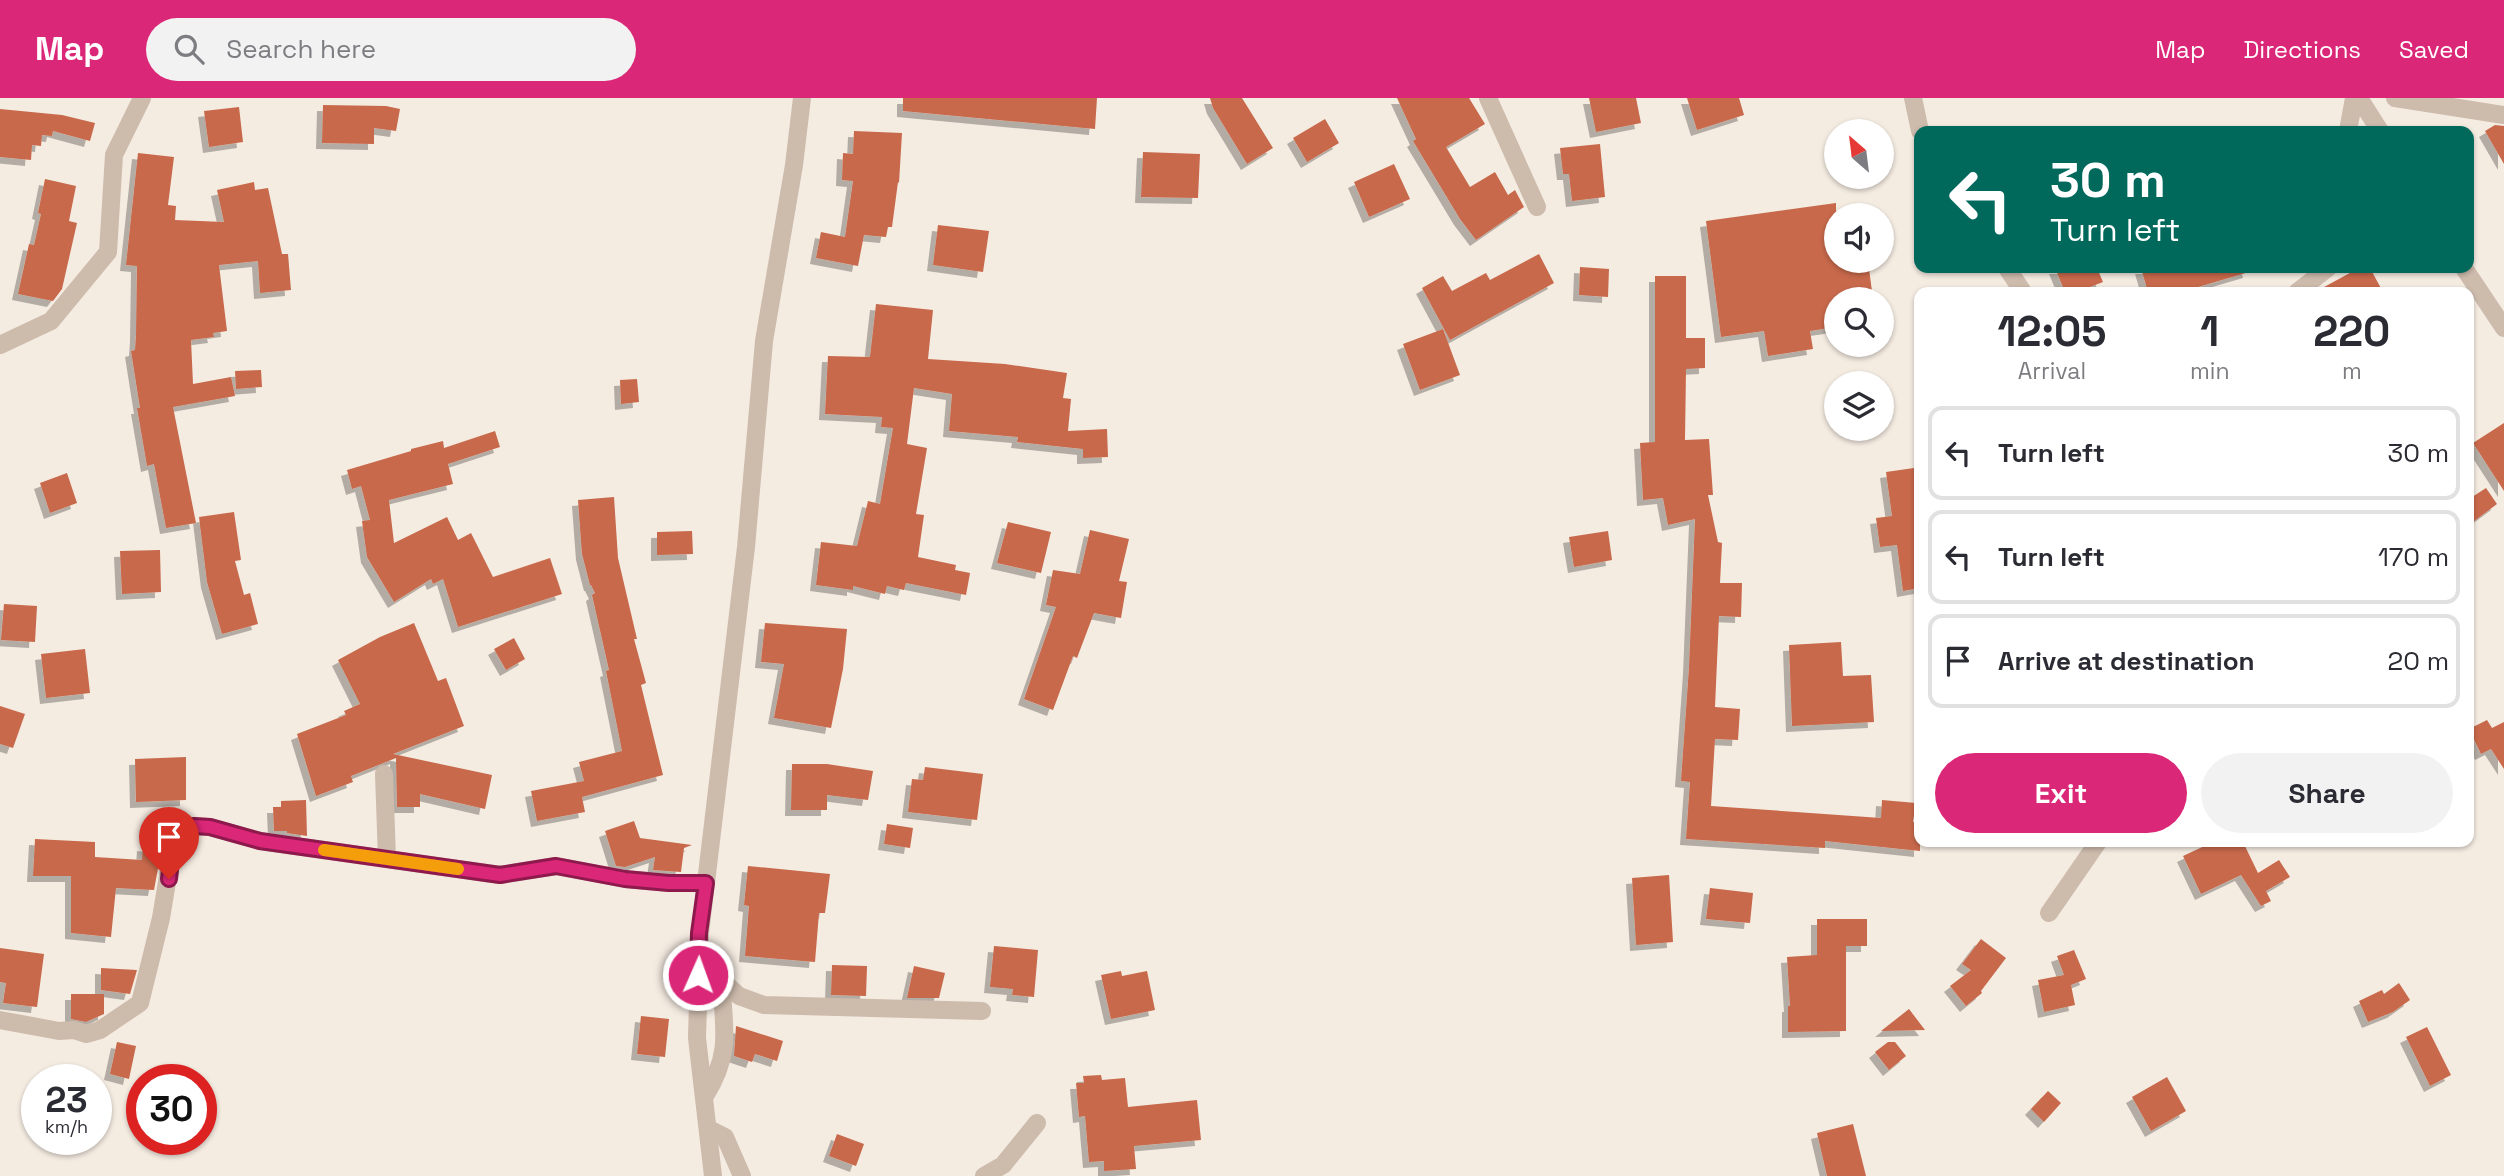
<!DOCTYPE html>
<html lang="en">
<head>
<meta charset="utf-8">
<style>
  body { margin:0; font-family:"Space Grotesk",sans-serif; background:#f2f2f3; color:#2b2b33; height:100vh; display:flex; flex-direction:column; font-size:26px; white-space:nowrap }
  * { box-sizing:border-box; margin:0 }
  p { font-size:23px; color:#7c7c81 }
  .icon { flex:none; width:38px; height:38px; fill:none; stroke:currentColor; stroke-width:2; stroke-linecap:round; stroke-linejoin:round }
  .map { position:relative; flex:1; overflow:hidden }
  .panel { position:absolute; left:1914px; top:189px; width:560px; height:560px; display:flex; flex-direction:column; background:#fff; border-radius:14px; box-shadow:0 2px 5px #0004 }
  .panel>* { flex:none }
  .banner { position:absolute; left:1914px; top:28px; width:560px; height:147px; border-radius:14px; box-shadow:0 2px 5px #0004; background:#00695c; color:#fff; overflow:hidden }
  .needle { width:46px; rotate:332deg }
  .fabs { position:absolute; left:1824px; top:21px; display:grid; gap:14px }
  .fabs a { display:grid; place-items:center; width:70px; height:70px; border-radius:50%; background:#fff; box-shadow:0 2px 5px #0004; font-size:35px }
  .speed { position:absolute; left:21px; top:966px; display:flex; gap:14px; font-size:35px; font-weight:700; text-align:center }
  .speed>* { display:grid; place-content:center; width:91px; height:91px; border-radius:50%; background:#fff; box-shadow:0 2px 5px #0004; line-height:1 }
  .speed small { font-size:18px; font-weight:400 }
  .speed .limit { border:10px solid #d22; background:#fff; color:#111 }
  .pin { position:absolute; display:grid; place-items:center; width:60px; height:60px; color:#fff; margin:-72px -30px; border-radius:50% 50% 50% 0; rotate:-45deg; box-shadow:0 0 7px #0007 }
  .pin .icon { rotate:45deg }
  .me { position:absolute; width:77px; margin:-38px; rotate:2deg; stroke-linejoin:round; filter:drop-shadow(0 0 5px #0008) }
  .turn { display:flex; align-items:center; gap:24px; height:147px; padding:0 21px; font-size:32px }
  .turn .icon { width:91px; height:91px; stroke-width:2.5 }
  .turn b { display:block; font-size:49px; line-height:60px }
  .eta { display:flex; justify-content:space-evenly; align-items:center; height:119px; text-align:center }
  .eta b { font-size:42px; font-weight:800; line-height:49px }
  .cta { display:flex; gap:14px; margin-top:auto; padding:14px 21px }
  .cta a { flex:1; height:80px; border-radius:42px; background:#db2777; color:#fff; font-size:28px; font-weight:800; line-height:80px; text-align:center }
  .cta a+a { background:#f2f2f3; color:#2b2b33 }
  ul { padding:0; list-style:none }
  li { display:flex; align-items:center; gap:21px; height:94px; margin:0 14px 10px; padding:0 7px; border:4px solid #e1e1e2; border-radius:14px }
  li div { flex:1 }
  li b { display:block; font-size:26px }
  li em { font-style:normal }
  header { display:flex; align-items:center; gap:42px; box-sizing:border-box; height:98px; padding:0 35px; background:#db2777; color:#fff }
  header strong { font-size:33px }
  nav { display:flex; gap:38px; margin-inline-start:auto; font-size:24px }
  .search { width:490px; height:63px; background:#f2f2f3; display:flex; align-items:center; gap:18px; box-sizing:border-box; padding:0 24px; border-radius:38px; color:#7c7c81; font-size:26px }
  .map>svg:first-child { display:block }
</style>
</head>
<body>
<header>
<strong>Map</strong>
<div class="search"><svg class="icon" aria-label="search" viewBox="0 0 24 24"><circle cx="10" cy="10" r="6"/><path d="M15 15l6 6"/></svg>Search here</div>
<nav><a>Map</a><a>Directions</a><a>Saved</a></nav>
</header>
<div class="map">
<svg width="2504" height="1078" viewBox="0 0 2504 1078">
  <defs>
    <filter id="shadow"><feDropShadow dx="-6" dy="6" stdDeviation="0" flood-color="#0004"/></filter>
  </defs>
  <rect width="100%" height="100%" fill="#f4ebe1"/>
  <!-- building -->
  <path fill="#c8694b" filter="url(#shadow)" d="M903,0h194l-2,31 -192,-18z
    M1210,0h32l31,50 -26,16 -34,-56z
    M1397,0h72l16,26 -39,23 24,40 25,-15 13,23 7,-5 9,17 -48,33 -16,-21 -47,-78 3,-2z
    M1589,0h47l5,25 -45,9z
    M1687,0h52l5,17 -47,15z
    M323,7l63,1 14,3 -4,22 -22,-3v16l-52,-1z
    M239,9l4,35 -34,5 -5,-36z
    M0,11l62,6 33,8 -5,18 -37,-10 -1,5 -10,-1 -1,11 -9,-1 -1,15 -31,-3z
    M1325,21l14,24 -32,19 -14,-24z
    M2495,27l9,1v38l-19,-33z
    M854,33l48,2 -3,50 -1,-1 -6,45h-4l-2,10 -22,-2 -6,31 -42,-8 5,-26 24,5 8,-56 -11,-1 1,-27 10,1z
    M1600,46l5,53 -33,4 -3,-27h-6l-3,-26z
    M1143,54l57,2 -2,44 -57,-1z
    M138,55l36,4 -6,48 8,1 -1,14 49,2 -7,-32 37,-8 1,8 13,-2 14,66h6l3,36 -31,3 -2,-32 -39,4 8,66 -14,2 1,4 -23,3 2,44 38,-7 4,19 -62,11 23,116 -30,5 -12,-64 -7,2 -10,-58h3l-9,-57 4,-1 1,-14 1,-70 -11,-1z
    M1394,66l16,35 -41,18 -15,-35z
    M45,81l31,7 -7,35 8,2 -15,66 -9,12 -35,-7 11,-50 5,1 7,-31 -3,-1z
    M1836,105v58h32l5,38h-37v28l-26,4 3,18 -45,7 -4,-25 -43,6 -15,-116z
    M938,127l51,6 -6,41 -50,-7z
    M1539,156l15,29 -104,57 -28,-52 21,-12 9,15 34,-18 4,7z
    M1580,169l29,2 -1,28 -29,-2z
    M2055,170h42l6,14 -26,10h-12z
    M2141,170h107l1,4 -68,20h-33z
    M2359,170h11l13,24h-68z
    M1655,178h31v62h19v30l-19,1 -1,71 24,-1 4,56h-5l10,47 4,1 -2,40h22l-1,34 -22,-1 -4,91 25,2 -2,31 -23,-1 -4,67 170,12 1,-18 34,3 -3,19h7v29l-95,-10v7l-139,-9 4,-57 -9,-1 8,-113 6,-149 -27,6 -5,-27 -20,2 -3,-57 15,-1z
    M876,206l57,6 -5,49 77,5 62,9 -4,25 8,1 -3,32 39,-2 1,28 -25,1v-9l-66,-7 1,-5 -69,-6 3,-37 -38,-6 -7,56 20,4 -11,66 8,1 -6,42 38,8 -1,5 15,3 -4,22 -60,-12 -2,7 -17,-4 -2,8 -32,-8v4l-37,-5 5,-43 36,4 11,-45 12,3 13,-76 -12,-1 1,-10 -57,-3 3,-58 42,1z
    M1443,231l17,46 -40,15 -17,-46z
    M261,272l1,17 -26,2 -1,-18z
    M637,281l2,23 -18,2 -1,-24z
    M2504,325v68l-31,-48z
    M495,333l5,16 -52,17 5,20 -64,16 5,43 53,-26 11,23 13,-7 22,44 57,-19 12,36 -104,33 -15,-48 -10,5 -2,-5 -37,23 -27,-45 -5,-36 8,-1 -9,-34 -9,3 -5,-19 64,-19v-2l32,-8 1,7z
    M1914,370l6,44v76l-17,3 -6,-46 -17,2 -4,-29 16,-2 -6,-44z
    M67,375l10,30 -27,10 -10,-30z
    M2486,390l11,16 -28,21v-26z
    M614,399l4,61 19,81h-3l12,44 -5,2 22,90 -81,22 3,15 -48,9 -6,-30 53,-10 -5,-19 43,-11 -16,-80 3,-1 -17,-75 3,-2 -4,-8h-1l-8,-31 -4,-54z
    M234,414l7,48 -6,1 9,34 6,-2 8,31 -36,10 -15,-52 -8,-65z
    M1008,424l43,10 -10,41 -44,-10z
    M1090,432l39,9 -10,42 8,1 -6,36 -27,-5 -17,45 -4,-2 -20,54 -29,-11 32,-92 -10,-2 7,-35 27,4z
    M692,433l1,23 -36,1v-23z
    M1608,433l4,29 -38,7 -5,-30z
    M160,452l1,42 -39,2 -2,-43z
    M4,506l33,2 -2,36 -34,-2z
    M414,525l24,58 8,-3 18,48 -71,28 99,21 -7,34 -65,-15v13h-23l-1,-49 -45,18 2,6 -37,14 -19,-62 49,-19 -2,-4 16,-7 -22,-44 42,-23z
    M765,525l82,6 -4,40 -12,59 -57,-10 10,-54 -23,-2z
    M514,540l11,21 -19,11 -12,-21z
    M1841,544l2,34 28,-1 3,47 -82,4 -3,-81z
    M85,551l5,44 -44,5 -5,-44z
    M0,608l25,8 -12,34 -13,-4z
    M2487,622l5,8 12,-6v47l-13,-20 -10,5 -12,-25z
    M186,659v43l-50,2 -1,-43z
    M792,666h35l46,7 -5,29 -41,-5v15h-36z
    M925,669l58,7 -6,46 -69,-8 4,-33 11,1z
    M306,702l1,36 -20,-3v-2h-13l-1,-24h8v-6z
    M634,723l6,17 52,7 -8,3 -3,24 -28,-2 2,-13 -30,10 -9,-1 -11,-35z
    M887,726l26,4 -3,20 -26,-4z
    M35,741l60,3v15l47,3 1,-15 19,2 -8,43 -38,-2 -5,49 -40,-4v-57h-38z
    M2213,744h30l15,31 21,-13 11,17 -24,14 5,10 -10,5 -20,-31 -40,19 -18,-38z
    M748,768l82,8 -5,39h-6l-4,49 -70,-6 4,-50 -5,-1z
    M1669,777l4,67 -37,3 -4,-67z
    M1710,790l43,5 -3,30 -44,-4z
    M1817,821h50v27h-21v85l-58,1v-26h2l-3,-49 30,-2z
    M1981,841l25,19 -25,33 1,2 -16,13 -16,-20 21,-16 -9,-6z
    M994,848l44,4 -4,47 -22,-2 1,-6 -23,-2z
    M0,850l44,6 -7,53 -34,-4 3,-20 -6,-1z
    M2074,852l12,29 -15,6 4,20 -31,7 -6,-32 26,-5 -7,-19z
    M832,867l35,1 -1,30 -35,-1z
    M914,868l31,7 -6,25h-32z
    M101,870l36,2 -7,24 -29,-4z
    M1121,873l1,5 25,-5 8,39 -44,9 -10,-44z
    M2399,885l11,17 -17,12 -25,10 -9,-21 23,-11 2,4z
    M71,896h33v20l-18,8 -15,-3z
    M1909,911l16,21 -44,1z
    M641,918l28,3 -4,38 -28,-3z
    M736,928l47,15 -6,20 -22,-7 -3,8 -18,-6z
    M2427,929l24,48 -21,11 -24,-49z
    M117,944l19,4 -7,33 -19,-5z
    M1888,944h7l11,14 -17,14 -14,-18z
    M1101,977l1,5 23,-2 3,29 69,-7 4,40 -67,6 2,23 -32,2v-10l-15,1 -4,-46 -6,1 -3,-34h8l-1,-7z
    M2167,979l19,34 -35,20 -19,-34z
    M2048,993l13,12 -17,19 -13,-13z
    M1853,1026l13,52h-39l-10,-43z
    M837,1036l27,10 -8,22 -27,-10z"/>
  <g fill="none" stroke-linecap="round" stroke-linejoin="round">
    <!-- minor -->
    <path stroke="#cdbbac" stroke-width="18" d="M1488,0l49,109
      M1913,0l7,33
      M2359,0l21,33
      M2395,0l109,17
      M2348,33l6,-33
      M2007,170l16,24
      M2464,170l40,60
      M2297,194l31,-24
      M0,247l51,-24 57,-69 6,-97 28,-57
      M384,676l3,85
      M2049,815l49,-71
      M699,861l40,37 25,9 218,6
      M0,922l59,11 15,-1 12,4 14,-4 40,-27 21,-85 11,-66 8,-22 14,-4 16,1 50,14 240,34 56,-9 69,13 44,4h37
      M705,998c27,-43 19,-67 16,-115
      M709,1031l16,8 17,39
      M713,1078l-16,-138 3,-105 46,-386 18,-206 30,-176 8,-67
      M984,1078l19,-11 34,-42"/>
  </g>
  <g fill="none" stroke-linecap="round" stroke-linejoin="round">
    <!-- route casing -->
    <g stroke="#8e194d" stroke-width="18">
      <path id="route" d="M169,781l3,-27 8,-22 14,-4 16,1 50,14 240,34 56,-9 69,13 44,4h37l-7,50 -1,42"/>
    </g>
    <!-- route -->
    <use href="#route" stroke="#db2777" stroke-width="12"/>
    <!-- slow -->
    <path stroke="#f59e0b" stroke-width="12" d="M324,752l134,19"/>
  </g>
</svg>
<div class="fabs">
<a><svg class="needle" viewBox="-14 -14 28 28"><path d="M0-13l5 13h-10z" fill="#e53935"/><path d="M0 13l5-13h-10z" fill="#7c7c81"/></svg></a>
<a><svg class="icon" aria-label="sound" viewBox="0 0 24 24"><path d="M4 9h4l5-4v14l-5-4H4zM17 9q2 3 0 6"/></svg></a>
<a><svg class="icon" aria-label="search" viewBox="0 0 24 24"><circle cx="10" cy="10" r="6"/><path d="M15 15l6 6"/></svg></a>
<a><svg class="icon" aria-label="layers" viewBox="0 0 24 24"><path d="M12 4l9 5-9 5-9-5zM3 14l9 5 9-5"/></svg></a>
</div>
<div class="speed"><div>23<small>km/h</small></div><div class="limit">30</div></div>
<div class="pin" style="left:169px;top:781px;background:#d93025"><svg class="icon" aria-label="arrive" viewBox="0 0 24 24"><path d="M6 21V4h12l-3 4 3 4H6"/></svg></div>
<svg class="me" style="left:698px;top:877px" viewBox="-20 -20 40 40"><circle r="17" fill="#db2777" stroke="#fff" stroke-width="3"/><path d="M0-11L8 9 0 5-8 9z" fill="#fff"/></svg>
<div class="banner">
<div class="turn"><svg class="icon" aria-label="left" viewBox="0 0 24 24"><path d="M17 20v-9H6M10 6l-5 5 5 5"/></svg><div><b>30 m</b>Turn left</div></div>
</div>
<section class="panel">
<div class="eta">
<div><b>12:05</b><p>Arrival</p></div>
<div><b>1</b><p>min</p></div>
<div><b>220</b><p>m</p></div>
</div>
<ul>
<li><svg class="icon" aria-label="left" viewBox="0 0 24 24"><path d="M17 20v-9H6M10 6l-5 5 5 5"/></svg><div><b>Turn left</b></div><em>30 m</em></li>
<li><svg class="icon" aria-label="left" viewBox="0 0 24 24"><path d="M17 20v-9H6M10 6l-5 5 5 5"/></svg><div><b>Turn left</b></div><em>170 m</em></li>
<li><svg class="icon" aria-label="arrive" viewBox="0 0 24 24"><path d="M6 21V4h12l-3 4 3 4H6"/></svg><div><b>Arrive at destination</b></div><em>20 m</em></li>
</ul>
<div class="cta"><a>Exit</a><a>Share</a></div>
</section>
</div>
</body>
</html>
